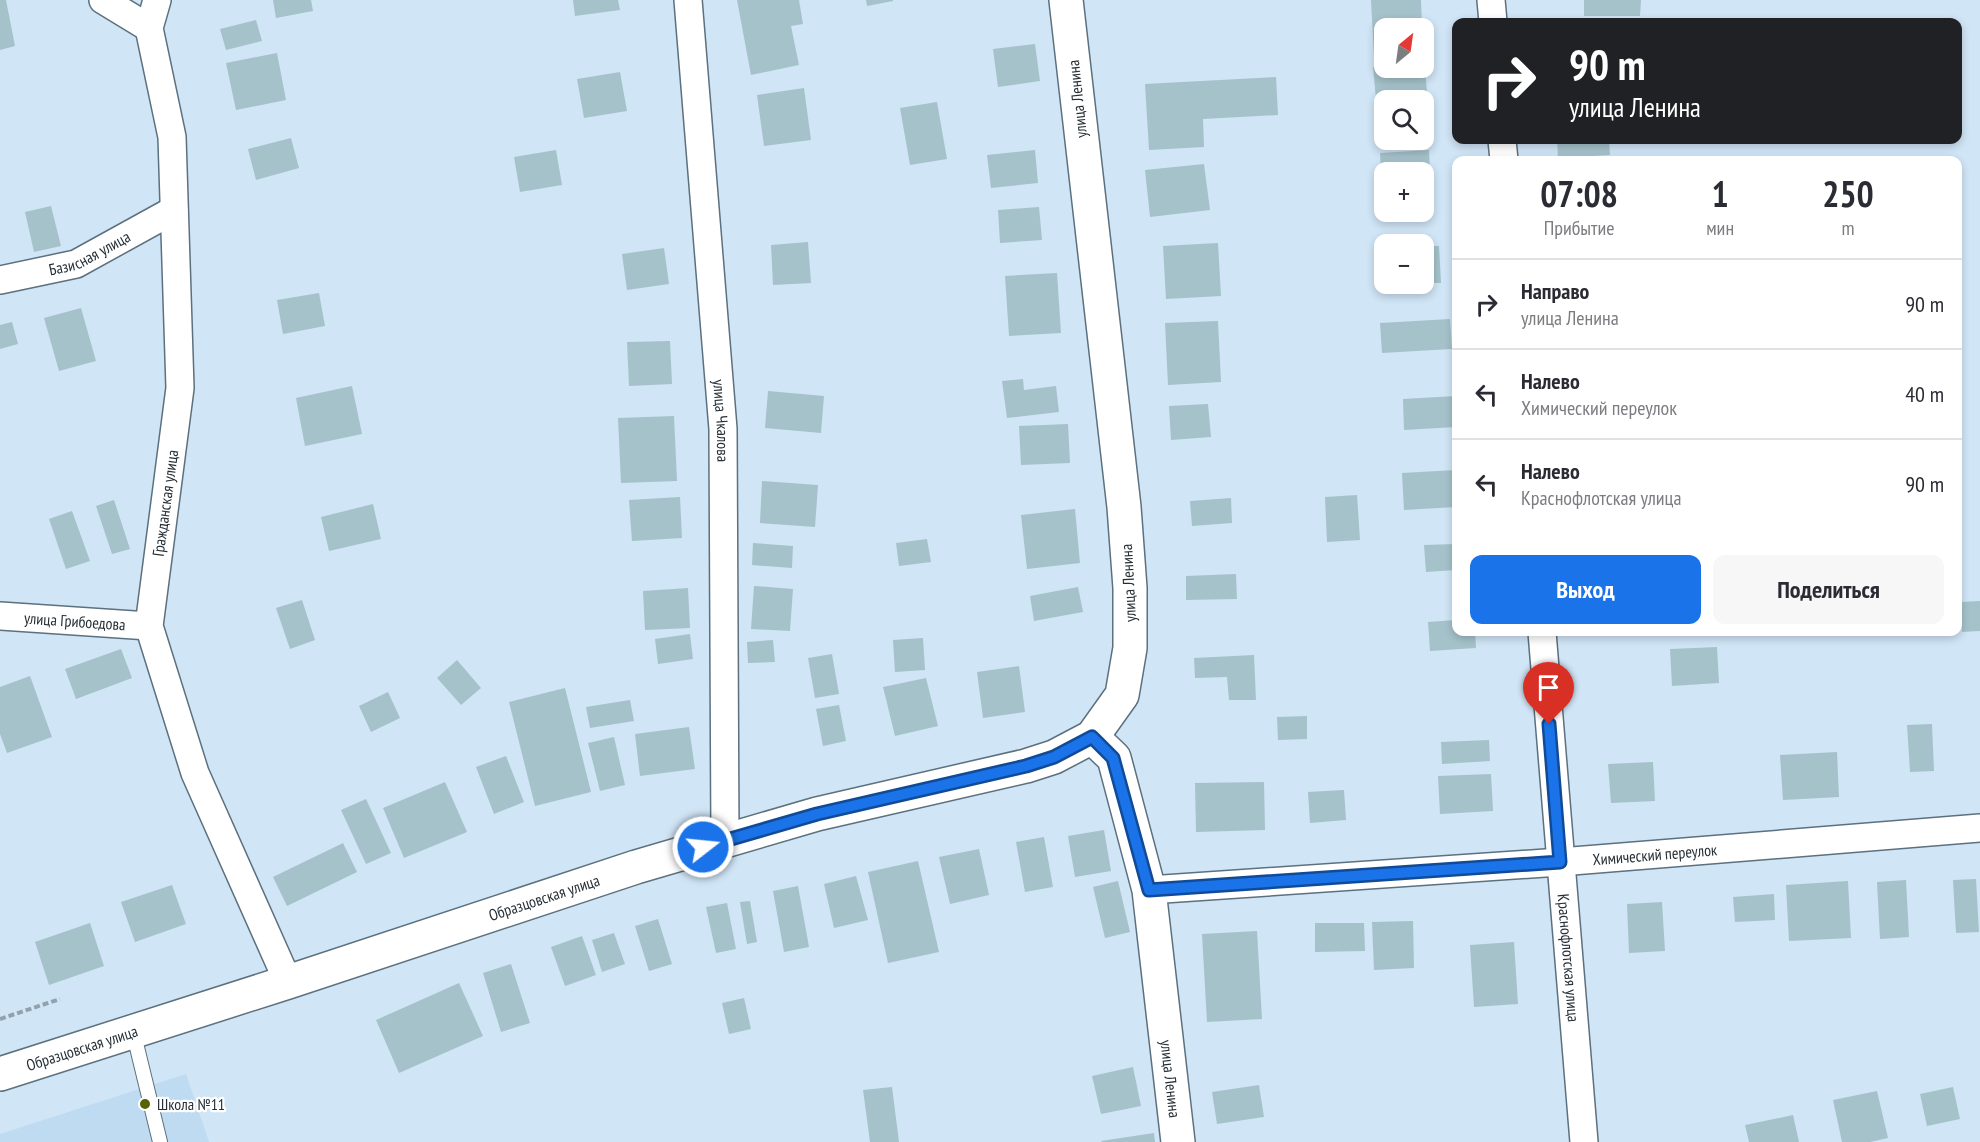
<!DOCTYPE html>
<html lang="ru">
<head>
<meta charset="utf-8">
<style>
  body { margin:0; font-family:"PT Sans Narrow",sans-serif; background:#f7f7f7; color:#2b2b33; height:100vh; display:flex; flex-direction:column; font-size:22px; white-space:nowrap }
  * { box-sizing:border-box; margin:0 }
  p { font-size:20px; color:#7c7c81 }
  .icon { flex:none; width:33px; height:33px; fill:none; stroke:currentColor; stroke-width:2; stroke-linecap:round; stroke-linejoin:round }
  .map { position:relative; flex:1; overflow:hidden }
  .side { position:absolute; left:1452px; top:156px; width:510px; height:480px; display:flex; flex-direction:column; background:#fff; border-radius:12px; box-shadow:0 3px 9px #0003 }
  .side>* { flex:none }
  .hud { position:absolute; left:1452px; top:18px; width:510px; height:126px; border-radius:12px; box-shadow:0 3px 9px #0003; background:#202124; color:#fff; overflow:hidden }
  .needle { width:39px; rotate:29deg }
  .fabs { position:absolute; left:1374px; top:18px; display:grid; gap:12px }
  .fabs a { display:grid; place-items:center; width:60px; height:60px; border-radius:12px; background:#fff; box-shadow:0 3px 9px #0003; font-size:30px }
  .pin { position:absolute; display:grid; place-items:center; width:51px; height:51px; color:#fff; margin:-62px -26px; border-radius:50% 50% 50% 0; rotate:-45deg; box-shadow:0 0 6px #0007 }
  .pin .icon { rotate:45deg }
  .me { position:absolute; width:66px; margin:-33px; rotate:74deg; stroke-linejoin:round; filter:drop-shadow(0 0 4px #0008) }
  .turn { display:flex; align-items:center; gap:21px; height:126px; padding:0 18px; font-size:27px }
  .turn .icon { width:78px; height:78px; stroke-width:2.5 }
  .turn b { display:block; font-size:42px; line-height:51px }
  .eta { display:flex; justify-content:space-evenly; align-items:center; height:102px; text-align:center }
  .eta b { font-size:36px; font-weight:600; line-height:42px }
  .cta { display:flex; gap:12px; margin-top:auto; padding:12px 18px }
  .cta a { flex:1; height:69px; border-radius:12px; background:#1a73e8; color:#fff; font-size:24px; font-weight:600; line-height:69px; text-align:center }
  .cta a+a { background:#f7f7f7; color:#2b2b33 }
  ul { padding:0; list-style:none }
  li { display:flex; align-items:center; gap:18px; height:90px; padding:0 18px; border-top:2px solid #e1e1e2 }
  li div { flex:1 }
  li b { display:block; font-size:22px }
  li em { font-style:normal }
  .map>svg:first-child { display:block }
</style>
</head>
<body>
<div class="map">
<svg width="1980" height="1142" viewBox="0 0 1980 1142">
  <rect width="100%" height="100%" fill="#d0e5f6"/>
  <!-- built -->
  <path fill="#bfdbf1" d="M186,1074l23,68h-209v-8z"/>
  <!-- building -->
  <path fill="#a5c2ca" d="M0,0h6l9,46 -15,4z
    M273,0h38l2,11 -37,7z
    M573,0h45l2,10 -45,6z
    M737,0h62l4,24 -12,2 8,39 -48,10z
    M866,0h27v1l-26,5z
    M1371,0h50l1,28h-38v27l-10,1z
    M1584,0h57l-1,16h-56z
    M256,20l6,21 -36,9 -6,-21z
    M1035,44l5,37 -42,6 -5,-38z
    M277,53l9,47 -50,10 -10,-47z
    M1373,67l52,1 2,24 -20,2 1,6h-24v9l-7,1z
    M620,72l7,39 -43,7 -7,-39z
    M1276,77l2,38 -75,4 1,28 -55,3 -4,-66z
    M804,88l7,52 -47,6 -7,-51z
    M937,102l10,57 -37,6 -10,-57z
    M291,138l8,30 -43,12 -8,-31z
    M1557,140h52l1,15 -52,3z
    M556,150l6,35 -42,7 -6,-35z
    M1035,150l3,33 -47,5 -4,-33z
    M1429,150l1,23 -46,-1v3h-3l-1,-22z
    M1204,164l6,46 -60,7 -5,-47z
    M51,206l10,40 -27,6 -9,-40z
    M1039,207l3,33 -42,3 -2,-33z
    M808,242l3,41 -38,2 -2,-40z
    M1218,243l3,53 -55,3 -3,-53z
    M1424,246h15l2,37h-17z
    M664,248l5,36 -42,6 -5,-36z
    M1057,273l4,60 -52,3 -4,-60z
    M319,293l6,33 -42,8 -6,-34z
    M81,308l15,53 -37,10 -15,-53z
    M1450,319l2,30 -70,4 -2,-30z
    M1218,321l3,61 -53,3 -3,-62z
    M12,322l6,22 -18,5v-24z
    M670,341l2,43 -43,2 -2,-44z
    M1023,379l1,11 32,-4 3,26 -52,6 -5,-37z
    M352,386l10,48 -57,12 -9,-48z
    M768,391l56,5 -3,37 -56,-5z
    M1456,396v31l-52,3 -1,-31z
    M1208,404l3,33 -40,3 -2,-34z
    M674,416l3,65 -56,2 -3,-65z
    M1068,424l2,39 -49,2 -2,-39z
    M1456,470v37l-52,3 -2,-37z
    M762,481l56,4 -3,42 -55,-4z
    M1357,495l3,45 -33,2 -2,-45z
    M680,497l2,41 -50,3 -3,-41z
    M1231,498l1,25 -40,3 -2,-25z
    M114,500l16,49 -18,5 -16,-48z
    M373,504l8,35 -52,12 -8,-34z
    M1075,509l5,54 -53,6 -6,-54z
    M72,511l18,50 -24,8 -17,-50z
    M927,539l4,23 -32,4 -3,-23z
    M753,543l40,3 -1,22 -40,-3z
    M1456,544v26l-30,2 -2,-27z
    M1236,574l1,25 -51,1v-24z
    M754,586l39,3 -3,42 -39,-2z
    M1078,587l5,25 -49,9 -4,-25z
    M688,588l2,40 -45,2 -2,-39z
    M302,600l13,40 -25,9 -14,-41z
    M1980,601v30l-18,1 -1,-30z
    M1456,620v12h19l1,16 -46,3 -2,-29z
    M690,634l3,25 -35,5 -3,-25z
    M923,638l2,32 -30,2 -2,-32z
    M773,640l2,22 -27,1 -1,-21z
    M1717,647l2,36 -47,3 -2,-37z
    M121,649l11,29 -56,21 -11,-30z
    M832,654l7,40 -24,4 -7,-40z
    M1254,655l2,45h-27l-2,-23 -32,1 -1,-20z
    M457,660l24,28 -20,17 -24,-27z
    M1019,666l6,46 -42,6 -6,-46z
    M30,676l22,61 -45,16 -7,-19v-47z
    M926,678l12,48 -43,10 -12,-49z
    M565,688l26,104 -56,14 -26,-104z
    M388,692l12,26 -29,14 -12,-26z
    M630,700l4,21 -44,7 -4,-21z
    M839,705l7,36 -23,5 -7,-37z
    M1307,716v23l-29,1 -1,-23z
    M1932,724l2,47 -24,1 -3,-47z
    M689,727l6,42 -55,7 -5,-42z
    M614,737l11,48 -25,6 -12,-48z
    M1489,740l1,21 -48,3 -1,-22z
    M1837,752l2,45 -56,3 -3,-45z
    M506,756l18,46 -30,12 -18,-47z
    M1653,762l2,39 -44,2 -3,-39z
    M1491,774l2,37 -53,3 -2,-38z
    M445,782l22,50 -63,26 -21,-50z
    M1264,782l1,48 -69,2 -1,-49z
    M1344,790l2,30 -36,3 -2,-31z
    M366,799l25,54 -25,11 -25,-54z
    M1104,830l7,41 -36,6 -7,-41z
    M1044,837l9,50 -28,5 -9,-50z
    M343,843l14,29 -70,34 -14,-29z
    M979,849l10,46 -39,9 -11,-47z
    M918,861l21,91 -51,11 -20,-91z
    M856,876l12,44 -34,8 -10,-44z
    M1976,879l3,53 -23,1 -3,-53z
    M1906,880l3,57 -29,2 -3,-57z
    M1118,881l12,51 -25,6 -12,-51z
    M1848,881l3,57 -62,3 -3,-56z
    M172,885l14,39 -51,18 -14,-40z
    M798,886l11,61 -25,5 -11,-61z
    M1774,894l1,26 -40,2 -2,-25z
    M750,901l7,41 -10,2 -7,-42z
    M1662,902l3,49 -36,2 -2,-49z
    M727,903l9,46 -20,4 -10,-46z
    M658,919l14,45 -23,7 -14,-45z
    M1413,921l1,47 -40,2 -2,-48z
    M90,923l14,43 -55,19 -14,-43z
    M1315,923h49l1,28 -50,1z
    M1257,931l5,88 -55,3 -5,-88z
    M614,933l11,31 -23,8 -10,-32z
    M582,936l14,39 -31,11 -14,-39z
    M1514,942l4,62 -44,3 -4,-62z
    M511,964l19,59 -29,9 -18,-59z
    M459,983l24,53 -84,37 -23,-53z
    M744,998l7,31 -22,5 -7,-31z
    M1133,1067l8,39 -40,8 -9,-38z
    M1259,1085l5,32 -47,7 -5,-32z
    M892,1087l7,55h-29l-7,-52z
    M1953,1087l7,32 -33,7 -7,-32z
    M1877,1091l11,47 -18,4h-28l-9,-42z
    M1793,1115l6,27h-50l-4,-17z
    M1154,1133l1,9h-53l-1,-1z"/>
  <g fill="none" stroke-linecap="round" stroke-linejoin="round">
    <!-- lane casing -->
    <g stroke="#5c707e" stroke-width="16">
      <path id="lane" d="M133,1031l27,111"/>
    </g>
    <!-- street casing -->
    <g stroke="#5c707e" stroke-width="30">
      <g id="street">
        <path d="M103,0l46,28"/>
        <path d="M157,0l-8,28 23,109 8,251 -31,238 46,147 93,209"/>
        <path id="s1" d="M688,0l35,429 2,411"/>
        <path d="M1491,0l2,22"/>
        <path d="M1502,140l2,20"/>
        <path id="s2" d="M0,280l76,-16 98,-54"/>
        <path id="s3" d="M0,616l149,10"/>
        <path id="s4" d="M1542,632l42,510"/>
        <path id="s5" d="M1149,890l411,-28 420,-34"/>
      </g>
    </g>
    <!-- secondary casing -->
    <g stroke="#5c707e" stroke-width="36">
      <g id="secondary">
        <path id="s6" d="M1092,737l22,21 35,132 29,252"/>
        <path id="s7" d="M0,1074l288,-92 348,-115 181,-53 209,-48 28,-9 38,-20 30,-42 8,-47v-60l-6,-81 -58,-507"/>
      </g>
    </g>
    <!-- path -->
    <path stroke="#91a2af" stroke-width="4" stroke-dasharray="6 3" stroke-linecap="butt" d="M0,1019l60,-20"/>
    <!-- lane -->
    <use href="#lane" stroke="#fff" stroke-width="14"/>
    <!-- street -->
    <use href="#street" stroke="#fff" stroke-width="27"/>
    <!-- secondary -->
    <use href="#secondary" stroke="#fff" stroke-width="33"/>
  </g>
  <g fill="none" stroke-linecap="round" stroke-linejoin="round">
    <!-- route casing -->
    <g stroke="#114b97" stroke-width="15">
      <path id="route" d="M703,847l114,-33 209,-48 28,-9 38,-20 21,21 36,132 411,-28 -11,-138"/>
    </g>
    <!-- route -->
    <use href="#route" stroke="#1a73e8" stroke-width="10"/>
  </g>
  <!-- markers -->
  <circle fill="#576303" stroke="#fff" stroke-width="2" cx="145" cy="1104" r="6"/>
  <g text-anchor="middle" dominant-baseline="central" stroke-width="4.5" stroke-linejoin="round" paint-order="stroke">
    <!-- street labels -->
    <g font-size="16" fill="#262f35" stroke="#fff">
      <text transform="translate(1077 99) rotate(-96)">улица Ленина</text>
      <text stroke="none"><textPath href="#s2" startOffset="94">Базисная улица</textPath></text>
      <text stroke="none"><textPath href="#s1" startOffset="422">улица Чкалова</textPath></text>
      <text transform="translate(165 503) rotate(-82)">Гражданская улица</text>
      <text transform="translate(1128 583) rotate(-93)">улица Ленина</text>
      <text stroke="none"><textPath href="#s3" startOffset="75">улица Грибоедова</textPath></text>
      <text stroke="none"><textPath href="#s5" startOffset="507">Химический переулок</textPath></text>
      <text stroke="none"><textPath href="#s7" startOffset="572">Образцовская улица</textPath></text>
      <text stroke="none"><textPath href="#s4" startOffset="327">Краснофлотская улица</textPath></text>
      <text stroke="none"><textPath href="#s7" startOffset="86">Образцовская улица</textPath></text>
      <text stroke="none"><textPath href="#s6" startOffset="357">улица Ленина</textPath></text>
    </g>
    <!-- poi labels -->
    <g font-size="16" fill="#262f35" stroke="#fff" text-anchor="start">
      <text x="157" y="1104">Школа №11</text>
    </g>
  </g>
</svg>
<div class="fabs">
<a><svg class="needle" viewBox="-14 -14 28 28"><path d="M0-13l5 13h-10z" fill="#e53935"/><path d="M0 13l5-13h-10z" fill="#7c7c81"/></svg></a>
<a><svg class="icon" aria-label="search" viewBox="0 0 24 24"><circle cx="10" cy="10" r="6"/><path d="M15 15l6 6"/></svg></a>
<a>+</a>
<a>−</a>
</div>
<div class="pin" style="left:1549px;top:724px;background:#d93025"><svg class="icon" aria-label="arrive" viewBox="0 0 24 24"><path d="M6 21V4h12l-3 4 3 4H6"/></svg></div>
<svg class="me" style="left:703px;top:847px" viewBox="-20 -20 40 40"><circle r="17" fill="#1a73e8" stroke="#fff" stroke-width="3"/><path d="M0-11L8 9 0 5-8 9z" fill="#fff"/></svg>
<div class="hud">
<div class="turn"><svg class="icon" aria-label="right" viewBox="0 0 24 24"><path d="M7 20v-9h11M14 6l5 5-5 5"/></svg><div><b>90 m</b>улица Ленина</div></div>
</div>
<section class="side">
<div class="eta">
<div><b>07:08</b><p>Прибытие</p></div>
<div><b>1</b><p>мин</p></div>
<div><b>250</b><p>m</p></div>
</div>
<ul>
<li><svg class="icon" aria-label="right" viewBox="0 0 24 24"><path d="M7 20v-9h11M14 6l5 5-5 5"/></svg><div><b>Направо</b><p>улица Ленина</p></div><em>90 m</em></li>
<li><svg class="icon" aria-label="left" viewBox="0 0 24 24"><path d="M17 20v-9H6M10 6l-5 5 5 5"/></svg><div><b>Налево</b><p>Химический переулок</p></div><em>40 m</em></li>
<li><svg class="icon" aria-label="left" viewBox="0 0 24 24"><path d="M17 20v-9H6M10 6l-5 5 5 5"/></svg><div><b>Налево</b><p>Краснофлотская улица</p></div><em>90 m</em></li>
</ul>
<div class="cta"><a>Выход</a><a>Поделиться</a></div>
</section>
</div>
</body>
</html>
